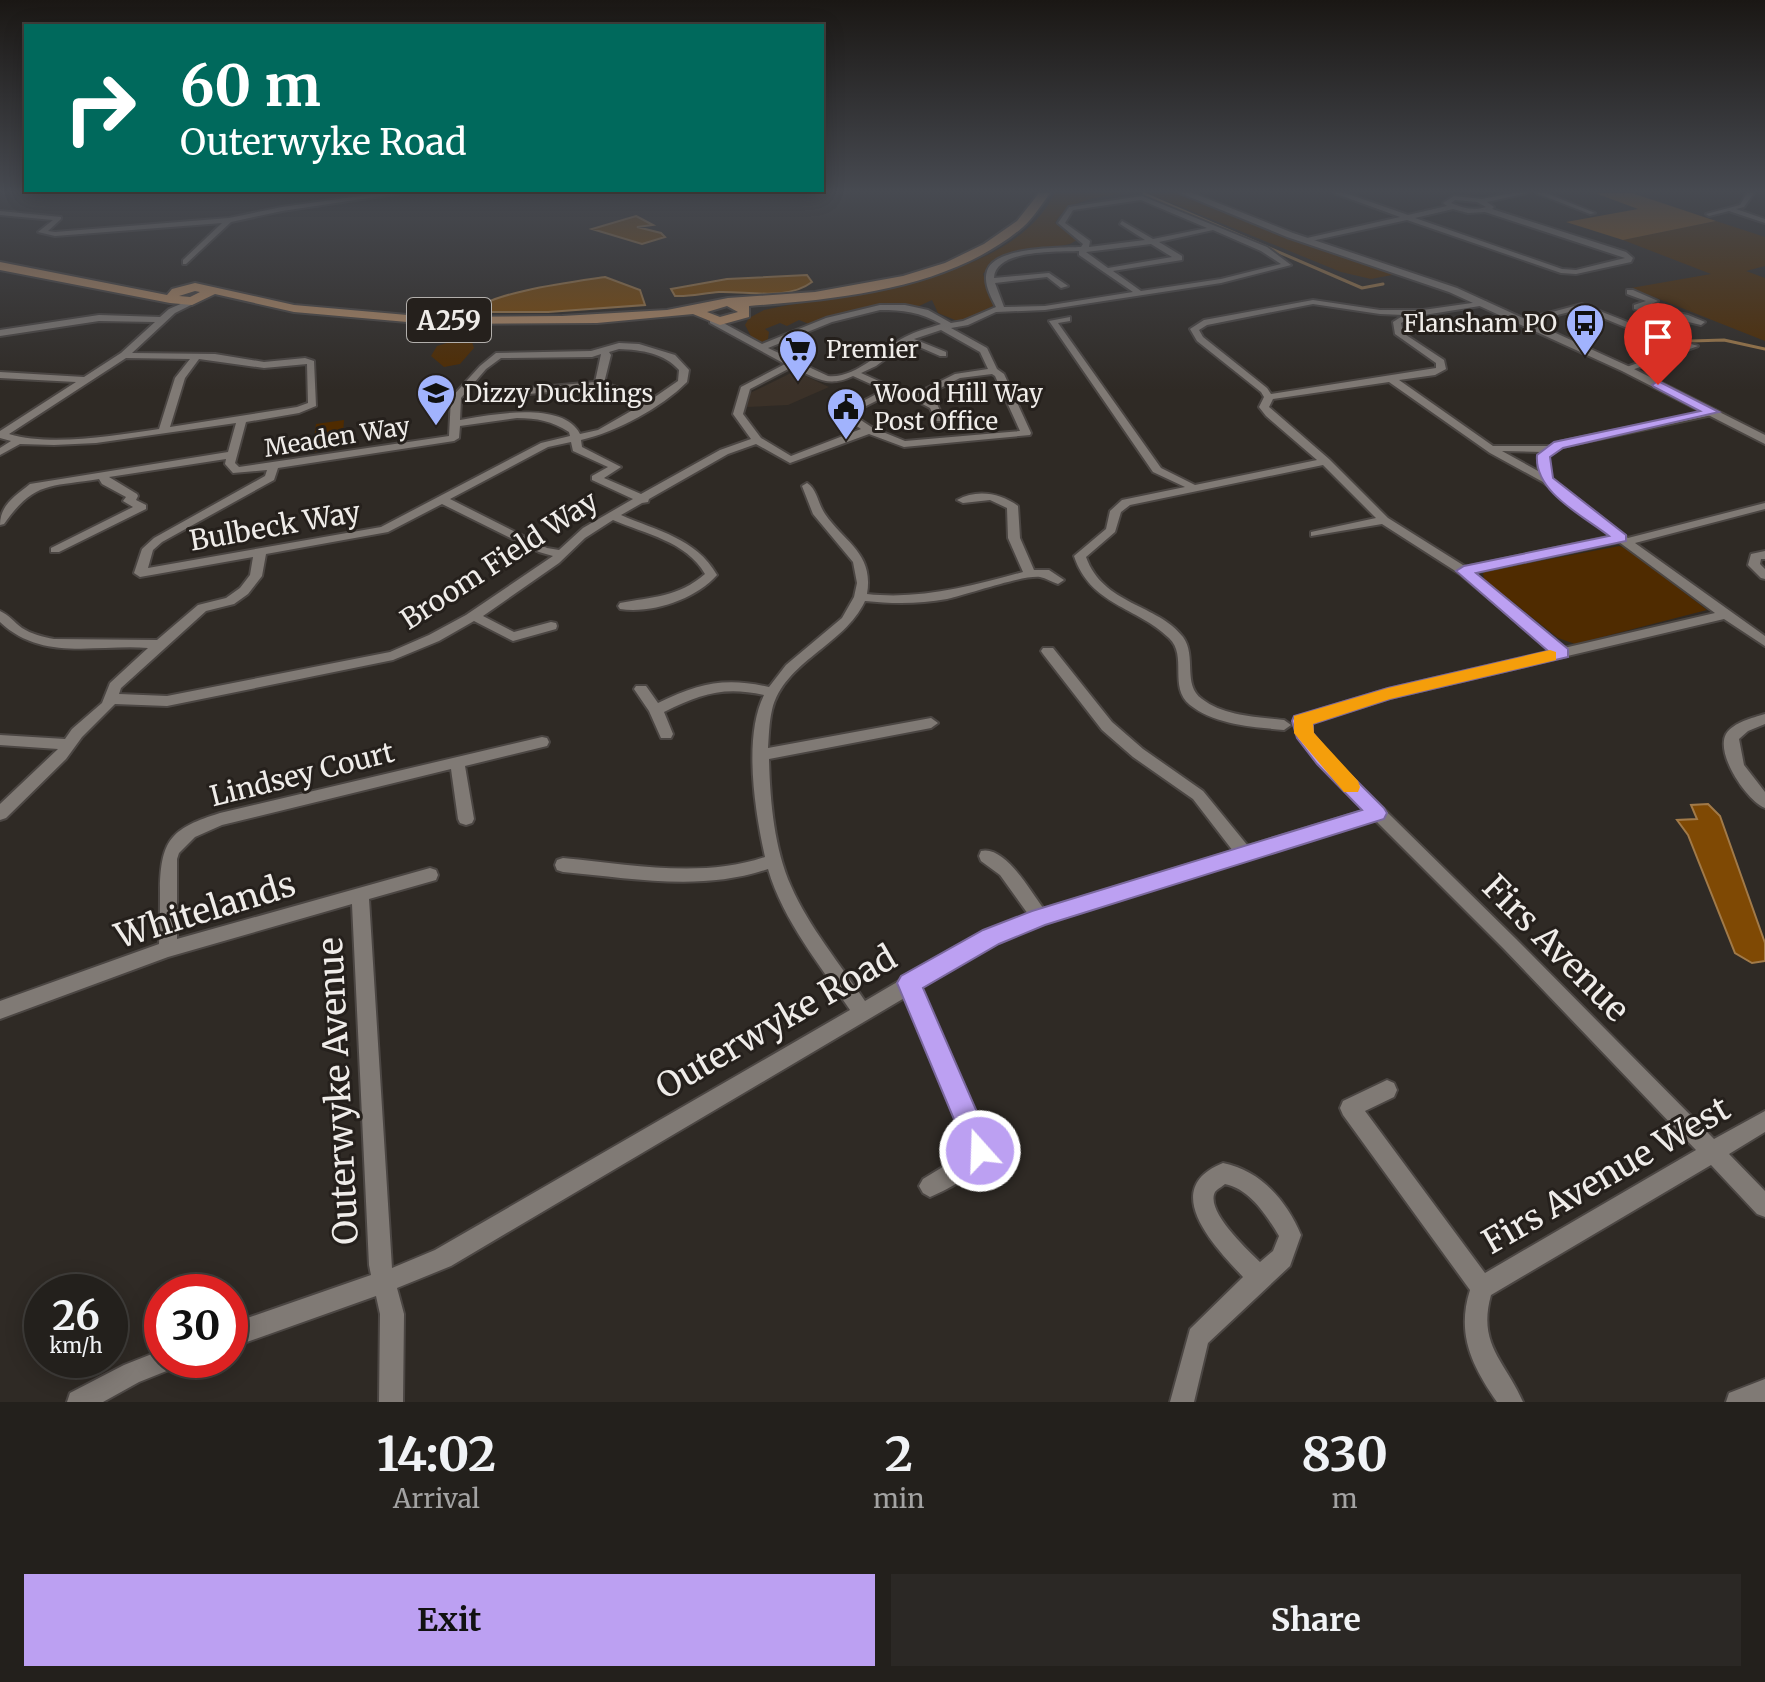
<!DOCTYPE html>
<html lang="en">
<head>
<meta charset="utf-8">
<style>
  body { margin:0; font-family:Merriweather,serif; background:#2b2825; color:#f1f3f6; height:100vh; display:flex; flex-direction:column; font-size:30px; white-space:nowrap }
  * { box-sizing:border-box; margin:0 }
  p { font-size:26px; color:#a3a3a3 }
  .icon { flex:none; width:44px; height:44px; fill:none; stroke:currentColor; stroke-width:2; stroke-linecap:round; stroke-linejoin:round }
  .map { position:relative; height:1402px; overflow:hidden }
  .drawer { display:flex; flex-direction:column; background:#23201c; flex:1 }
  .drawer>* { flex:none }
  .top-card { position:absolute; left:24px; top:24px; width:800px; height:168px; border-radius:0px; box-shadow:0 4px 20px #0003,0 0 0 2px #403e3b; background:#00695c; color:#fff; overflow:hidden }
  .speed { position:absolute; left:24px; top:1274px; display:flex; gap:16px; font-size:40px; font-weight:700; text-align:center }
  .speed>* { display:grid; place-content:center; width:104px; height:104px; border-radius:50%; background:#23201c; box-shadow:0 4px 20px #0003,0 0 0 2px #403e3b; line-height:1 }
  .speed small { font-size:20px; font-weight:400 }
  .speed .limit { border:12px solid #d22; background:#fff; color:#111 }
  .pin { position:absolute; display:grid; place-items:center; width:68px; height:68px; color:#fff; margin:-82px -34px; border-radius:50% 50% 50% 0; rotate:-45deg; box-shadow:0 0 8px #0007 }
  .pin .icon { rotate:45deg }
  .me { position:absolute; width:88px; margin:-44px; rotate:340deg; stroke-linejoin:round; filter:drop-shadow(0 0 6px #0008) }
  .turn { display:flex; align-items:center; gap:28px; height:168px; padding:0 24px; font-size:36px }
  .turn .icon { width:104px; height:104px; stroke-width:2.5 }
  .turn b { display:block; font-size:56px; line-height:68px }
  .eta { display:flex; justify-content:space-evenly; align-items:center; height:136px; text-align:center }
  .eta b { font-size:48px; font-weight:700; line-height:56px }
  .button { display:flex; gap:16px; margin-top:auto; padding:16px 24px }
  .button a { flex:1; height:92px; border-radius:0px; background:#bca0f2; color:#111; font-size:32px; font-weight:700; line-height:92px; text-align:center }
  .button a+a { background:#2b2825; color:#f1f3f6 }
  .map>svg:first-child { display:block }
</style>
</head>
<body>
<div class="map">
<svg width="1765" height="1402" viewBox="0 0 1765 1402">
  <rect width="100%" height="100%" fill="#2f2a25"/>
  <!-- built -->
  <path fill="#3b3128" d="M795,371l34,16 -41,18 -41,2 3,-14z"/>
  <!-- green -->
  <path fill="#4f2b00" d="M1055,193h69c-24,4 -56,6 -69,30l22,17 -7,4c-31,6 -68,6 -87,30l12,31 -35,17 -22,-9 -6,-13 -15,7 -65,5 -43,12 -10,-4 -12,6 -7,-3 -15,6 4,3 -1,7 -8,4 -7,-3 -8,-15 4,-7 15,-8c88,-20 245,-26 291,-117z
    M1147,193h28l222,81 -26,5 -30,-7z
    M1716,221l49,16v29l-19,5 19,7v63l-134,-53 80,-14 -88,-34z
    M463,338l9,4 2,6 -14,16 -16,3 -13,-11 6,-10z
    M344,420l-2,27 -30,5 4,-28z
    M1619,546l9,3 79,61 -132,34 -17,-6 -74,-59 -1,-6 9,-3z"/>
  <!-- forest -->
  <path fill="#8a5314" d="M1595,193h37l84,28 -93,19 -57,-18 72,-13z"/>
  <!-- water -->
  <path fill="#7f4904" stroke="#a17a49" stroke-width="2" d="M636,216l17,9 -16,2 24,6 4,4 -23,7 -50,-15z
    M807,275l5,7c-25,19 -64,9 -93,10 -15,1 -30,5 -44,4l-4,-7 56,-10z
    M605,277l35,13 5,15 -97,7h-75c15,-20 106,-31 132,-35z
    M1708,804l12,12 45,127v18l-13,2 -17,-10 -47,-118 -11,-15 20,-1 -6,-14z"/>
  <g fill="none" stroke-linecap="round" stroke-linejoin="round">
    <!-- stream -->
    <path stroke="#a17a49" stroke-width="3" d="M1144,194l218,94 21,-4
      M1658,342l66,-2 41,9"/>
    <!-- street casing -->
    <g stroke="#4b4643" stroke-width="4">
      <path id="street" d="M381,193h21l-120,18 -51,11 -45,42h-3v-4l39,-37 -167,13 -17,-4 15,-12 -53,-5v-4l61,6v2l-13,12 7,1 174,-14 53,-11z
        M1334,193h11l63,22 39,-9 -4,-3 11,-7 28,3 30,-6h15l-40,9 7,5 -2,2 134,43 7,6 -2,4 -55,12 -15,-1 -154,-53 -100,22v-4l93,-21zM1455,200l22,2 9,5c-12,4 -24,1 -35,-4zM1453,209l15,4 17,-1 140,46 -49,12 -14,-1 -147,-51z
        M1536,193h10l49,20 -5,1z
        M1747,193h7l-10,14 -8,2 29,10v4l-36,-12 -20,5 -3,-2 34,-9z
        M1142,196l125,51 24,18 -70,18 -176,27 -49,2 -28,13 -17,3 36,20 10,21 7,5 27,59 -1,2 -126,12 -35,-13 -79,29 -34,-19 -28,10 -79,45 -1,3 -6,1 -21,12c36,16 75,23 96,60 -21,24 -65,39 -97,34l-2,-3 2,-3c31,-6 59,-6 85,-29 -19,-33 -60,-40 -92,-54l-28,18 -26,25 -76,53 31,16 37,-10 5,1 1,3 -1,3 -43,12 -39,-20 -35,20 -46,19 -226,46 -52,-2 -33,33 -16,22 -60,59 -6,2v-16l58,-55 -58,-4v-10l65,4 7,-10 30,-26 8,-20 38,-35c-51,-4 -106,14 -148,-26v-11c9,4 14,11 22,17 9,6 21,9 32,11l103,1 41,-35 28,-7 14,-10 10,-13 3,-18 -113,20 -6,-4 8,-24 12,-11 111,-62 2,-6 -34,3 -8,-9 1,-5 -117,18 28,17 1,2 -2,4 10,5v4l-87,43h-8v-4l82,-41 -10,-6 3,-4 -24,-13 -3,-5c-49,8 -65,2 -95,45l-4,1c0,-20 15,-29 30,-41l198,-32 8,-29 -140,20 -42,2 -34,-1 -20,11v-7l11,-7 -11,-3v-7l76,-49 -76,-4v-6l84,5 37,-24 34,-31 -56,-1 -99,15v-6l99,-15 61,2 9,-8 23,-10 4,2 -1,2 -20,10 -43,40 83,1 49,8 41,-4 9,3 2,45 -17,7 -53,9 -11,41 4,4 210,-31 2,-38 29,-32 16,-13 95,-2 28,-8 20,1 36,11 14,15 -2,12c-26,26 -71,50 -106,58l1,7 39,20 -17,11 37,16 79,-44 31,-11 -18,-25 8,-27 44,-23 -75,-41v-4h6l46,25 64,-26 54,-13h25l23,5 23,13 12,-2 33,-14c-5,-10 -13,-24 -9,-36 8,-25 73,-23 94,-24l2,-3 -25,-21 11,-16zM1141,200l66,28 -54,11 -31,-18 -2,3 25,16 -56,7 1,-6 -25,-18 8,-13zM1213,230l48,21 20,13 -60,15 -80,12 -28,-20 69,-11v-4l-23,-14zM1151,244l21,13 -64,11 -22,-16zM1079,251v4l54,37 -88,14 -41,1 -9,-24 52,-6 14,11 7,-2 -19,-13 -55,5c1,-29 64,-26 85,-27zM880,310c23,0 40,2 61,14 -12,4 -25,7 -36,13 -23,12 -49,42 -77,39l-60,-28 64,-26zM941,330l39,22 8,17 -33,5 -40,20 -21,-6 -33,-15 15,-7 32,-24 32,14h6v-4l-32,-13zM619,349c23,1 45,4 60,21l-1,11 -26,18 -48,-16 7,-28 -2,-3zM601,354l-6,28 -66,6 -5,3 5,3 69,-7 47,16 -47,27 -18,4c-17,-34 -91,-19 -120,-14l1,-22 25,-29 15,-11 91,-1zM126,358l64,1 -15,19 -16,51c-44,6 -107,18 -150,5zM199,359l65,9 43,-4 1,39 -11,4 -127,20 15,-49zM792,367c24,11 36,21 61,9l31,14 -40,21 4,9 13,9 -70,27 -30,-18 -18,-24 7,-25zM992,374l3,2 25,55 -115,10 -32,-13 -17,-11 -2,-5 38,-19 21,6 17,9 6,13h6l2,-2 -7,-15 -14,-7 37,-19zM517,418c20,0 35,3 52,14l1,4 -29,7 -160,84 -233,41 5,-18 9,-8 112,-62 4,-12 176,-27 5,-3 1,-12zM571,442l2,9 35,16 -16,9v4l41,19 -50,29 -24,22 -12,-2 -97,-49 98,-52zM442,504l97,48 14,4 -87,59 -37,20 -39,17 -223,44 -48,-2 2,-6 85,-77 28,-7 14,-10 14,-18 4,-22 122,-22z
        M1627,290h6l25,11 -13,6 43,8 17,7 -4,3 -67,-16v-4l12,-4 -19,-7z
        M1313,300l67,10h43l63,-9v4l-74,12 -11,6 2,10 41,27 2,9 -11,6 -36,5 94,66h57l9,-4 156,-32 2,2 -5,3 -150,32 -13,9 -1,13 4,10 76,59 137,-35v6l-130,34 130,93v10l-41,-27 -334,79 -89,28 -5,-1 -2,-4 2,-4 92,-28 163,-38 -91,-77 -78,-50 -71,12v-4l65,-14 -53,-53 -193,40 -9,7 -6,20 -29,25c17,48 72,47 97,80 14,19 -1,48 19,62 22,17 55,18 82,21l7,5 -7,5c-30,-3 -69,-5 -94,-25 -22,-18 -2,-49 -21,-67 -32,-31 -79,-33 -95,-82l32,-27 4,-18 12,-11 63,-13 -32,-15 -104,-151 21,-4v4l-12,2 103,145 34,17 122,-25 -51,-44 -7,-9 5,-10 -3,-5 -64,-51 -7,-12 14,-9zM1313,304l67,10 24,1 -11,7 2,12 41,29v5l-165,26 -4,-6 -64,-51 -4,-7 8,-5zM1389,382l101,71 53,29 69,54 -146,31 -78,-49 -59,-59 -60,-52 4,-8zM1502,451l40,1 -3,3 -1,16zM1619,542l96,71 -151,35 -91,-75z
        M1582,304l71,28 1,2 -25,7v-4l13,-3 -61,-25 -59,15 -4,-3z
        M1691,344l7,2 -69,25 -8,-2z
        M807,483c10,6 11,21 18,31 20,29 49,39 42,80 54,6 104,-8 156,-22l-15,-34 -1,-30 -17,-8 -27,3 -6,-3c20,-11 43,-7 61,6l2,32 14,32h15l15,10 -6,4c-6,-2 -12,-6 -18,-7 -18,-2 -70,17 -93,22 -27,5 -54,5 -82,2 -21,45 -81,60 -93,109 -3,13 -3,25 -4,38l163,-30 7,5 -7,5 -162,31c1,41 5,89 22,127 18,41 49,78 74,115 53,-31 105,-63 163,-87l-28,-39 -19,-14 -2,-5 2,-5c24,-6 50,41 63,58l189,-58 -40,-52 -60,-42 -31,-27 -59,-76 -2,-3 2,-3h10l59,74 31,27 60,42 45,55 118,-36 -47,-47 -23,-30 2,-4h10l21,26 187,184 198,200 51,-28v21l-36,22 36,37v26l-8,-3 -46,-49 -220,130c-14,50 15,67 32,107h-26c-25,-36 -41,-68 -27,-112l-127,-175 -3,-7 3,-7 44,-21 7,3 3,7 -3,7 -29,14 120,162 211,-123 -192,-201 -129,-129 -331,103 -47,19 -77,46 70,163c-9,21 -39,37 -60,46l-7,-4 -4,-7 4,-7 41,-25 5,-6 -63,-151 -455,269 -54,22 7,26 -1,88h-24l1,-88 -4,-18 -146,52v-24l141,-49 -2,-10 -17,-361 -184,53 -168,62v-18l159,-57c1,-19 1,-37 1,-56 1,-50 13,-60 60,-75l322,-76 5,1 2,4 -2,4 -82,20 9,53 -2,4 -6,2 -6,-2 -2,-4 -7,-50 -229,56 -27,12 -16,16 -2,6v80l253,-71 6,2 2,5 -2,5 -67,19 23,369 43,-18 415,-240c-29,-44 -67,-89 -82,-141 -67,23 -137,9 -205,3l-6,-2 -2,-5 2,-5 6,-2c67,6 137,21 202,-1 -10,-45 -22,-120 -1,-162 -41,-9 -63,-1 -100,17l9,22 -2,4h-10l-12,-27 -15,-22 2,-3h10l12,17c41,-20 67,-26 111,-16l17,-22 56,-47 12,-21 3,-14 -4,-21 -40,-48 -11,-28z
        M1765,551v8h-4l-1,5 5,5v10l-4,-1 -13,-13 3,-11z
        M1765,714v10l-17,7 -9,8 5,26 21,27v16c-18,-7 -50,-54 -39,-74 8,-12 26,-16 39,-20z
        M1223,1163c37,7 64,38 78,72l-11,31 -82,77 -14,59h-24l20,-73 53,-52c-28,-30 -85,-88 -20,-114zM1225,1184c25,5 42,32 54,52l-6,15 -13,11c-12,-12 -55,-51 -45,-70 1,-2 8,-6 10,-8z
        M162,1350v10h16l-4,8 -35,14 -36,20h-36l3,-9 54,-28z
        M1765,1379v23h-39l3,-9z"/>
    </g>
    <!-- secondary casing -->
    <g stroke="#4b4643" stroke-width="4">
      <path id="secondary" d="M1180,193h13l100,40 164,55 173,79 135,68v9l-143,-73 -173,-79 -162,-55z"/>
    </g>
    <!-- primary casing -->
    <g stroke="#4b4643" stroke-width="4">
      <path id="primary" d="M1039,193h11c-8,11 -17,25 -27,34 -73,62 -183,72 -274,79v11l-29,8 -27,-11 -96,9 -167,1 -136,-12 -79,-18 -23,11 -22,-2 -170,-33v-8l167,33 5,-6 23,-6 99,22 136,12 132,-1 105,-6 61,-12 87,-6 88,-16 42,-13 39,-19 33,-23zM195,291l5,1 -10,5 -11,-1zM727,306l11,6 -18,5 -13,-5z"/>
    </g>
    <!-- street -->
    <use href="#street" fill="#807a75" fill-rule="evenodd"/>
    <!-- secondary -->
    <use href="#secondary" fill="#807a75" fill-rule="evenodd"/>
    <!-- primary -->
    <use href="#primary" fill="#b38b66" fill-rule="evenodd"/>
  </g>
  <!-- sky -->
  <linearGradient id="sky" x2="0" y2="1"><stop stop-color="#1a1714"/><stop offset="0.49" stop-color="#474a51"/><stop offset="1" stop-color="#474a51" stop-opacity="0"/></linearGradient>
  <rect width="1765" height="390" fill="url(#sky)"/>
  <!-- route -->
  <path fill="#bca0f2" stroke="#7a689d" stroke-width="2" d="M1658,381l61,31 -156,36 -13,9 3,21 73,57v6l-150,32 92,76v8l-178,42 -77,25v9l17,21 54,54 3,5 -3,6 -339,106 -46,19 -76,44 71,163 -4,9 -10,4 -9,-4 -74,-177 4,-7 82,-46 49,-19 330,-101 -45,-46 -20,-26 -5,-17 2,-5 94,-28 160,-37 -92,-80 8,-5 145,-30c-27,-21 -75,-44 -72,-81l17,-13 146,-31 -46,-24 -2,-2z"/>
  <!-- slow -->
  <path fill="#f59e0b" d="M1550,650l6,2v8l-166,39 -77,25 1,9 44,48 2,6 -2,5h-14l-50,-59v-17l94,-28z"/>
  <!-- icons -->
  <defs>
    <g id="bus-pin" transform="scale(2)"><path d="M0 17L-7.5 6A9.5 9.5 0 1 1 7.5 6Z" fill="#a1b3fd" stroke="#25201c"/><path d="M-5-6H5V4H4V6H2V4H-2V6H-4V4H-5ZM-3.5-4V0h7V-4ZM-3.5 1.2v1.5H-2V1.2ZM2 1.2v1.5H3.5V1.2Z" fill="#111"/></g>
    <g id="supermarket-pin" transform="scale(2)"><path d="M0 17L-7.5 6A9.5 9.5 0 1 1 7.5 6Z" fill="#a1b3fd" stroke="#25201c"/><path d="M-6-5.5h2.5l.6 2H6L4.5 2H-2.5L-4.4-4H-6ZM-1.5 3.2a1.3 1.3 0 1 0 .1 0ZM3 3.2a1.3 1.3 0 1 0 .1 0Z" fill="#111"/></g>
    <g id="school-pin" transform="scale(2)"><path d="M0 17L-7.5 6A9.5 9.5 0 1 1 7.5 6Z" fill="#a1b3fd" stroke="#25201c"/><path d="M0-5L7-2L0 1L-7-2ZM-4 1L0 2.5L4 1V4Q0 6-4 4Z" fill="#111"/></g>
    <g id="civic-pin" transform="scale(2)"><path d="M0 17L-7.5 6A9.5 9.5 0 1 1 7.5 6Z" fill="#a1b3fd" stroke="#25201c"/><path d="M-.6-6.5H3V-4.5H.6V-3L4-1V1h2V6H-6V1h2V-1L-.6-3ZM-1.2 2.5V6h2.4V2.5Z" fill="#111"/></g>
  </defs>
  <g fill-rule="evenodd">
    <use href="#bus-pin" x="1585" y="323"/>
    <use href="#supermarket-pin" x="798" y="349"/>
    <use href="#school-pin" x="436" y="393"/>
    <use href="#civic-pin" x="846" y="407"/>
  </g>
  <g text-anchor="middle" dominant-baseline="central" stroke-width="6" stroke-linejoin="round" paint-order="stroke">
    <!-- far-poi labels -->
    <g font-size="24" fill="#efece9" stroke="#25201c" text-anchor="start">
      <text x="1557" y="323" text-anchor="end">Flansham PO</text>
      <text x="826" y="349">Premier</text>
      <text x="464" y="393">Dizzy Ducklings</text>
      <text x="874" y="393">Wood Hill Way<tspan x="874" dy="28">Post Office</tspan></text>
    </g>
    <!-- far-street labels -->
    <g font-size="24" fill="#efece9" stroke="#25201c">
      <text transform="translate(337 437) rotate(-9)">Meaden Way</text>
    </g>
    <!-- shield labels -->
    <rect fill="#25201c" stroke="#b2afac" stroke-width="2" x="407" y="298" width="84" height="44" rx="6"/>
    <g font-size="26" font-weight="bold" fill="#efece9">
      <text x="449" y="320">A259</text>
    </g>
    <!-- street labels -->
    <g font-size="28" fill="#efece9" stroke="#25201c">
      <text transform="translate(275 526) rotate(-10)">Bulbeck Way</text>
      <text transform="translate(499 560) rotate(-33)">Broom Field Way</text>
      <text transform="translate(302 774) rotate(-14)">Lindsey Court</text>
    </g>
    <!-- near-street labels -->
    <g font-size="34" fill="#efece9" stroke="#25201c">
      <text transform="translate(205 910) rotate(-17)">Whitelands</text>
      <text transform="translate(1556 948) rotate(45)">Firs Avenue</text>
      <text transform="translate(776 1022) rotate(-30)">Outerwyke Road</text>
      <text transform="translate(338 1091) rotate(-93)">Outerwyke Avenue</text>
      <text transform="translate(1606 1175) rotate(-30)">Firs Avenue West</text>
    </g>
  </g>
</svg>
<div class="speed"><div>26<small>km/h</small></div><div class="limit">30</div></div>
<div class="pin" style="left:1658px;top:385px;background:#d93025"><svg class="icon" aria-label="arrive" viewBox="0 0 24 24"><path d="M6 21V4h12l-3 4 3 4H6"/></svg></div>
<svg class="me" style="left:980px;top:1151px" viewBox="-20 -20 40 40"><circle r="17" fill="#bca0f2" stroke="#fff" stroke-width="3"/><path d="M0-11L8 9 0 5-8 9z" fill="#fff"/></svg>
<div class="top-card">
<div class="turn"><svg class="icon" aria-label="right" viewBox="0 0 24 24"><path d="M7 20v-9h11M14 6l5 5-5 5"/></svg><div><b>60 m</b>Outerwyke Road</div></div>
</div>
</div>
<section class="drawer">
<div class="eta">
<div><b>14:02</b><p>Arrival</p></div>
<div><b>2</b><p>min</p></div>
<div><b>830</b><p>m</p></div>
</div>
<div class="button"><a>Exit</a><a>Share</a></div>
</section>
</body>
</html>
